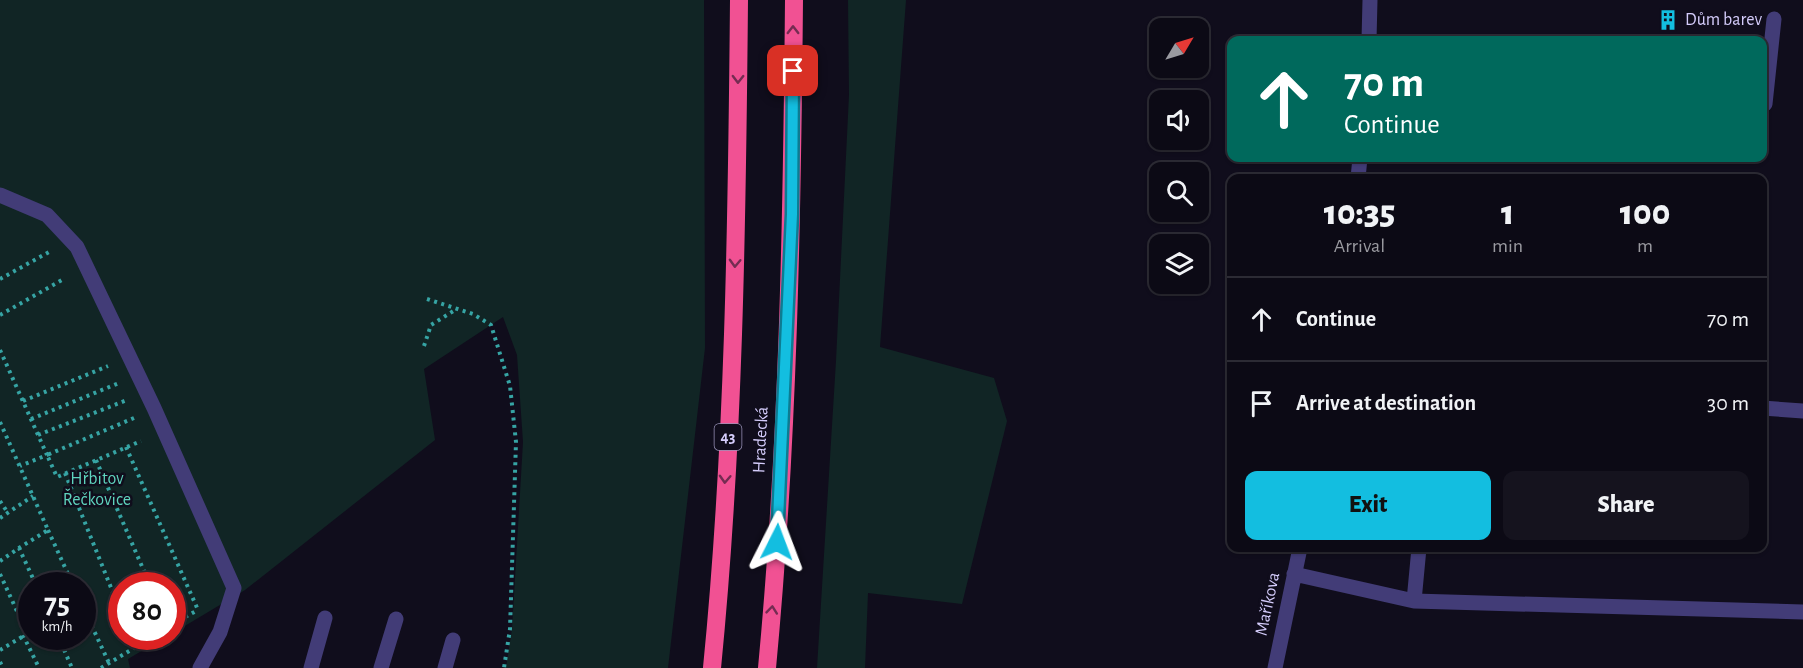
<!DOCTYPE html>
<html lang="en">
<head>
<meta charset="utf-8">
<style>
  body { margin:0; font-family:"Alegreya Sans",sans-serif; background:#15131e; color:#f1f3f6; height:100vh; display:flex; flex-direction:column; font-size:22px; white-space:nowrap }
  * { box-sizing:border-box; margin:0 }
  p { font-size:20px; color:#9a9aa0 }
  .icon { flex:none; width:33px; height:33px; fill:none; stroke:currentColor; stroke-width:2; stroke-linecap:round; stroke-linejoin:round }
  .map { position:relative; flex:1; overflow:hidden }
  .panel { position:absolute; left:1227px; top:174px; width:540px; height:378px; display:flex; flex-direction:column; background:#0c0a15; border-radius:12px; box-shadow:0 2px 4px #0004,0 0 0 2px #2c2b34 }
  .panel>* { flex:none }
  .top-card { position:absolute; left:1227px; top:36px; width:540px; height:126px; border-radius:12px; box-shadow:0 2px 4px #0004,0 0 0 2px #2c2b34; background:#00695c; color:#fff; overflow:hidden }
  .needle { width:39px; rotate:52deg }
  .fabs { position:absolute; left:1149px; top:18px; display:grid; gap:12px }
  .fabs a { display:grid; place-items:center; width:60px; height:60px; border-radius:12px; background:#0c0a15; box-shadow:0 2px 4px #0004,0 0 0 2px #2c2b34; font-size:30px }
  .speed { position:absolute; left:18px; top:572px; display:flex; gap:12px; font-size:30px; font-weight:700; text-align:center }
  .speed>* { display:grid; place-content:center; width:78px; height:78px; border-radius:50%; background:#0c0a15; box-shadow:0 2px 4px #0004,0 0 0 2px #2c2b34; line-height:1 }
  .speed small { font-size:15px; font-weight:400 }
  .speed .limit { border:9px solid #d22; background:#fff; color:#111 }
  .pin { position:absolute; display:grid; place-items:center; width:51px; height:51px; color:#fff; margin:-26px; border-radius:12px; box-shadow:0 3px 9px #0006 }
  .me { position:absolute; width:66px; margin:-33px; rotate:3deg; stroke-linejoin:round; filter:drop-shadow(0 0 4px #0008) }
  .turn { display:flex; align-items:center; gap:21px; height:126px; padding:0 18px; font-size:27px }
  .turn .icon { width:78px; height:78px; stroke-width:2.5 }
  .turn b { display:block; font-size:42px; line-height:51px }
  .eta { display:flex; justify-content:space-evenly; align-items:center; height:102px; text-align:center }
  .eta b { font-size:36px; font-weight:800; line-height:42px }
  .action { display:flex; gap:12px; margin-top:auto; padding:12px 18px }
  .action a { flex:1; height:69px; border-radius:12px; background:#13bee0; color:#111; font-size:24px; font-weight:800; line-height:69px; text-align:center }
  .action a+a { background:#15131e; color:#f1f3f6 }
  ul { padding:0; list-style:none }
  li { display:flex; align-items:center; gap:18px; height:84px; padding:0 18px; border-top:2px solid #2c2b34 }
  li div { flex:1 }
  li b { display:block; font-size:22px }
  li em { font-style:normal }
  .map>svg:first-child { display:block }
</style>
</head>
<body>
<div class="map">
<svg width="1803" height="668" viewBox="0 0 1803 668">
  <rect width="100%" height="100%" fill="#100d1c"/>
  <!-- green -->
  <path fill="#112525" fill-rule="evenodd" d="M0,0h704l1,348 -37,320h-162l6,-39 11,-187 -6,-87 -14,-38 -79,52 11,71 -190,150 -72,43 -1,-48h-50v51h45l-39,23 2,9h-130zM32,585h50v51h-50z
    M848,0h58l-26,347 114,31 13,43 -45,183 -94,-11 -3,75h-48l19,-307 13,-266z"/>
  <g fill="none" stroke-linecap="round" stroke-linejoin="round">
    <!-- path -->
    <path stroke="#36a4a4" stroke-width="4" stroke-dasharray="3 4.5" stroke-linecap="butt" d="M0,279l49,-27
      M427,299l46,15 18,11 19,61 6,56 -6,187 -6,39
      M0,315l62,-35
      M424,346l7,-21 24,-15
      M0,350l47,105 -27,11
      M23,401l85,-35
      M134,418l-87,37 10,22 84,-36
      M31,419l88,-36
      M0,422l48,108 -29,18
      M38,435l89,-35
      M126,447l72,163
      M96,460l54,125
      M65,473l57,142
      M0,501l8,12
      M0,518l33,-22
      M48,530l25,55
      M1372,548l26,4
      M0,561l19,-13 17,37
      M0,574l27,59
      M82,605l27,58
      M172,624l26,-14
      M23,635l16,33
      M58,636l14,32
      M130,636l4,12
      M0,650l32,-19
      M0,662l3,6
      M101,668l53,-32"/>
    <!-- minor -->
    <path stroke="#423c77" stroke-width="15" d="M1369,40l1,-40
      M1762,104h3l9,-85
      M1358,178l2,-20
      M0,195l47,20 30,32 77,161 80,180 -14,44 -20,36
      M1762,408l41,3
      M1294,574l120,27 389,11
      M1414,601l5,-53
      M311,668l14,-50
      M381,668l15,-49
      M445,668l8,-28
      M1275,668l25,-120"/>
    <!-- highway -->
    <path stroke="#f15193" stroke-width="18" d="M712,668c22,-222 25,-445 27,-668
      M767,668c21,-222 25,-445 27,-668"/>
  </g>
  <!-- one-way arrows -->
  <defs><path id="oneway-chevron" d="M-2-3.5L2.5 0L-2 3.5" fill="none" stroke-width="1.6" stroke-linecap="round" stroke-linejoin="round" transform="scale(1.5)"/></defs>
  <g stroke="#752c52">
    <use href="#oneway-chevron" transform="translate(793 30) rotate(-90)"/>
    <use href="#oneway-chevron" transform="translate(738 79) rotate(91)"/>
    <use href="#oneway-chevron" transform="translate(735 263) rotate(92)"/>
    <use href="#oneway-chevron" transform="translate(725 479) rotate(93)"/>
    <use href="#oneway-chevron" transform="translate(772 610) rotate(-84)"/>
  </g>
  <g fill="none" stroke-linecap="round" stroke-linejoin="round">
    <!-- route casing -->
    <g stroke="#0c7c92" stroke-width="15">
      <path id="route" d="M777,542l15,-328 1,-143"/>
    </g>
    <!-- route -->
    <use href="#route" stroke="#13bee0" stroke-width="10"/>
  </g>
  <!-- icons -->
  <defs>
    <g id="building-bare" transform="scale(1.62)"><path d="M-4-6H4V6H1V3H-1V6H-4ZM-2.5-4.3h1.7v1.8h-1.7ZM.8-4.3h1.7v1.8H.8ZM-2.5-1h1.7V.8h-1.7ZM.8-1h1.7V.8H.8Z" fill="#13bee0" stroke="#100d1c" stroke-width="2.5" paint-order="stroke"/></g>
  </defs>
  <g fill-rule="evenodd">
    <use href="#building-bare" x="1668" y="20"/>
  </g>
  <g text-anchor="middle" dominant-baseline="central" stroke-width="5" stroke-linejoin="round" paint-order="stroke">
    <!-- shield labels -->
    <rect fill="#100d1c" stroke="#9993b8" stroke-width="1.5" x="714.5" y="424" width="27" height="26" rx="4.5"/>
    <g font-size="16" font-weight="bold" fill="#d4ccfb">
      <text x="728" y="437">43</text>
    </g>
    <!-- poi labels -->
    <g font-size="18" fill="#d4ccfb" stroke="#100d1c" text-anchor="start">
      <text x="1685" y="20">Dům barev</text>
    </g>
    <!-- street labels -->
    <g font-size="18" fill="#d4ccfb" stroke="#100d1c">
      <text transform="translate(761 440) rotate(-87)">Hradecká</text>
      <text transform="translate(1268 604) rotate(-78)">Maříkova</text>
    </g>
    <!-- park labels -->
    <g font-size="18" fill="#5fd4be" stroke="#100d1c">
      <text x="97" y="479">Hřbitov<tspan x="97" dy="21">Řečkovice</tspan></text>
    </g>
  </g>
</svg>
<div class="fabs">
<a><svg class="needle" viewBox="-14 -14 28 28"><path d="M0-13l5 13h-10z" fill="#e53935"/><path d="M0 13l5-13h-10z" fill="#9a9aa0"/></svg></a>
<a><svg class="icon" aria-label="sound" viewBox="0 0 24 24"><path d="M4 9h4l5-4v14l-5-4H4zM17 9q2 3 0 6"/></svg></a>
<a><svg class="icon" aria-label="search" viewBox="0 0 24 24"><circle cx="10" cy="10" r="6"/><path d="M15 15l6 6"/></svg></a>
<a><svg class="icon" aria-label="layers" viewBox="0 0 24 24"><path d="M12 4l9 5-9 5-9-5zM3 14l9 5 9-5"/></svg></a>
</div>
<div class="speed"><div>75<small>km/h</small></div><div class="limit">80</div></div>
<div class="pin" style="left:793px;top:71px;background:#d93025"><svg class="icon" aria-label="arrive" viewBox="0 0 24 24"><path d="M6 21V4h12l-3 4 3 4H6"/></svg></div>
<svg class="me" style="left:777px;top:542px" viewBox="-20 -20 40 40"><path d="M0-17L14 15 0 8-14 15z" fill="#13bee0" stroke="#fff" stroke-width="4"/></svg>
<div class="top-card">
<div class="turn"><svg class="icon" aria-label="ahead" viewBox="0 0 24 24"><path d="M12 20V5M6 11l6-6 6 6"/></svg><div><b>70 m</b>Continue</div></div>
</div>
<section class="panel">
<div class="eta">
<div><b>10:35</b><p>Arrival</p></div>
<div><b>1</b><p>min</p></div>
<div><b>100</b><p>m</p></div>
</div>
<ul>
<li><svg class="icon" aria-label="ahead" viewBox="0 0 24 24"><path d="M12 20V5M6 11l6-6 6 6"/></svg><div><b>Continue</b></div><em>70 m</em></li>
<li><svg class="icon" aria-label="arrive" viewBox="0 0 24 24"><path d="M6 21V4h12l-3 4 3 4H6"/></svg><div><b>Arrive at destination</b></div><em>30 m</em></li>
</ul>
<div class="action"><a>Exit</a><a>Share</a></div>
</section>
</div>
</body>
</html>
